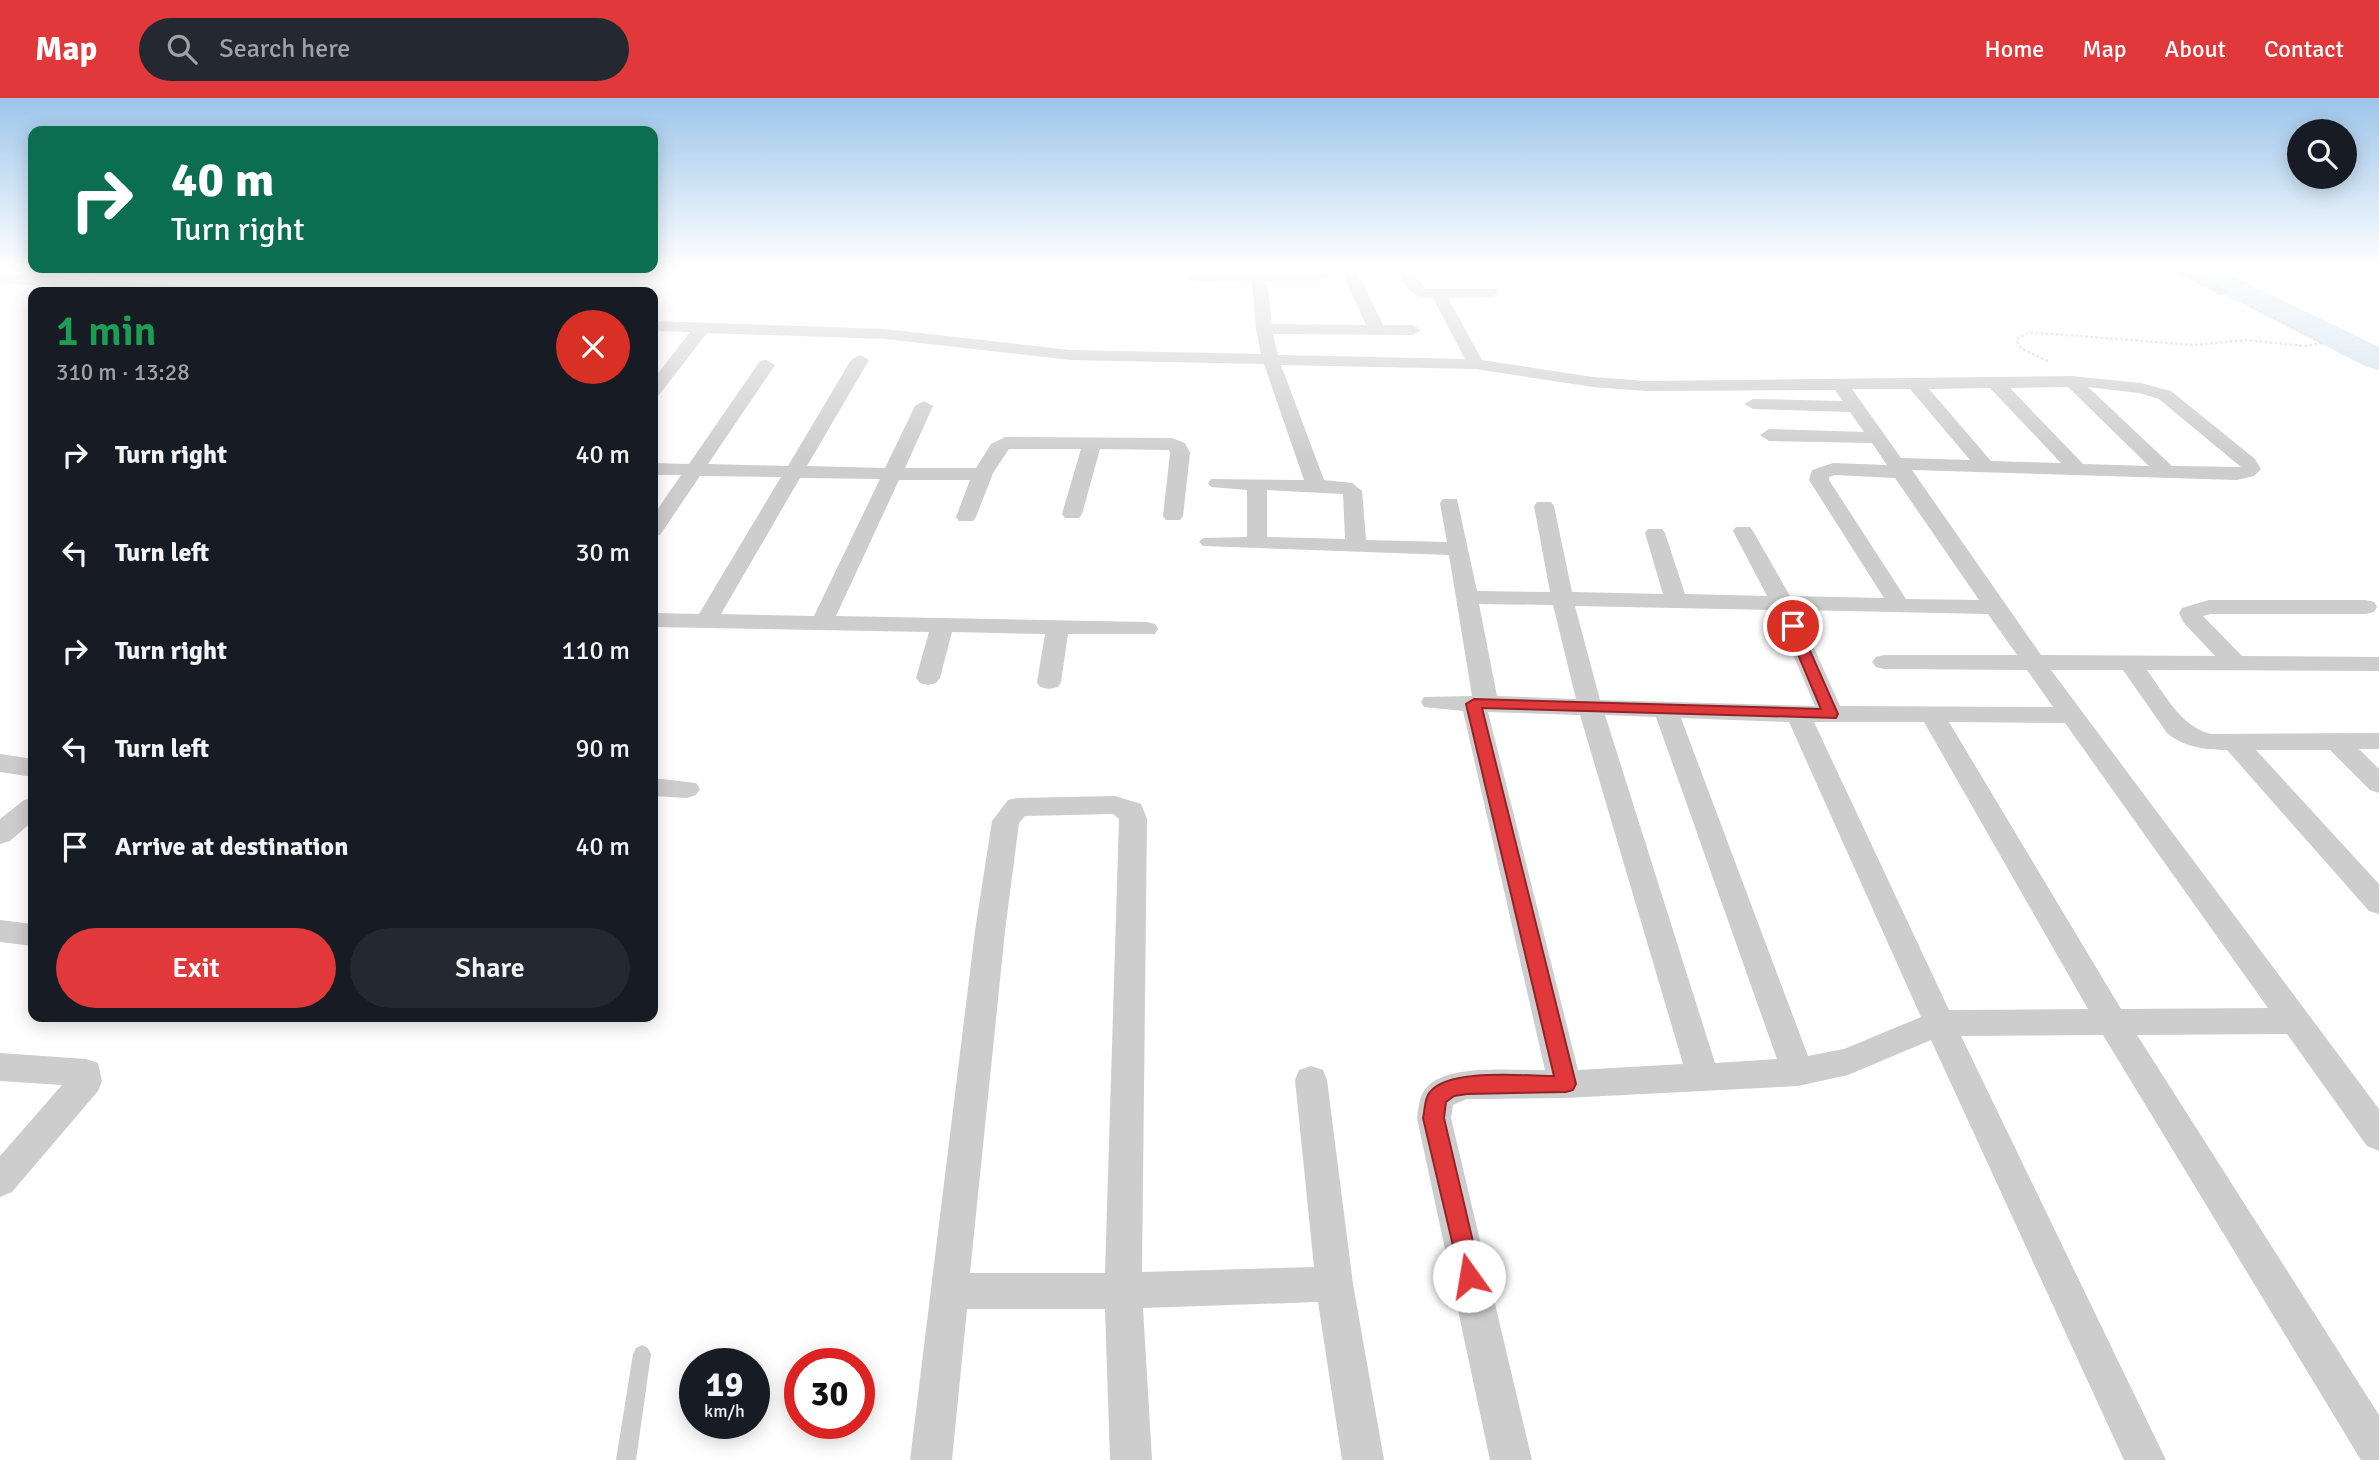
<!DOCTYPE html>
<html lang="en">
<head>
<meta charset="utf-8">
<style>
  body { margin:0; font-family:Signika,sans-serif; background:#242831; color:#f1f3f6; height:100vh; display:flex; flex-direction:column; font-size:26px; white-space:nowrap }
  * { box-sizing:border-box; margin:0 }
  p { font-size:23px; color:#9ea1a6 }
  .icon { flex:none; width:38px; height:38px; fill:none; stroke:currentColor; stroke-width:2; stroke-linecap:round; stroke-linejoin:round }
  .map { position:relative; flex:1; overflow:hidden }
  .details { position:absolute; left:28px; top:189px; width:630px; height:735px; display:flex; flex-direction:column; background:#171b24; border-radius:14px; box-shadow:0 4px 18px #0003 }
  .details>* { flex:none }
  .guide { position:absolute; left:28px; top:28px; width:630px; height:147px; border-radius:14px; box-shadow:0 4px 18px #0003; background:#0b6e4f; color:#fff; overflow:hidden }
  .fabs { position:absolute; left:2287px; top:21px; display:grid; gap:14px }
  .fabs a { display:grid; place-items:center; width:70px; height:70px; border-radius:50%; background:#171b24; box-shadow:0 4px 18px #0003; font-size:35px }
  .speed { position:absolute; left:679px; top:1250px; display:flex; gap:14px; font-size:35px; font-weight:700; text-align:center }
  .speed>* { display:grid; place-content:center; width:91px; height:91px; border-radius:50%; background:#171b24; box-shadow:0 4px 18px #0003; line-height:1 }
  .speed small { font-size:18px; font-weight:400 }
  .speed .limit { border:10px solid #d22; background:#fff; color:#111 }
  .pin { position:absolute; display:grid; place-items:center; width:60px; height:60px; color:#fff; margin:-30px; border:4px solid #fff; border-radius:50%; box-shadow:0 2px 7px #0007 }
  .me { position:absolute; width:77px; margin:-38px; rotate:347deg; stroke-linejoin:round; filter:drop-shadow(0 0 5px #0008) }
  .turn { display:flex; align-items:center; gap:24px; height:147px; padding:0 28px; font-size:32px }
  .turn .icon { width:91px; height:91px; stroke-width:2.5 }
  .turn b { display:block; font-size:49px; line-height:60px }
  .round { display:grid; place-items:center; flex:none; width:74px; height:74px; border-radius:37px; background:#242831 }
  .headline { display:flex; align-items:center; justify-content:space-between; height:119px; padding:0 28px }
  h1 { font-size:42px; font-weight:600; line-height:52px; color:#1e9e55 }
  .cta { display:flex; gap:14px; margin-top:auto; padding:14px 28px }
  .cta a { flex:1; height:80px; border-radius:42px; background:#e1383c; color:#fff; font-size:28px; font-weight:600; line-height:80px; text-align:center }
  .cta a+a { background:#242831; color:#f1f3f6 }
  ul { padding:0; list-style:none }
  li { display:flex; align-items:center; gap:21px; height:98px; padding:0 28px }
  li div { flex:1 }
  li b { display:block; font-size:26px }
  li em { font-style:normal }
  header { display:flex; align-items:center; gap:42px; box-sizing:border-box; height:98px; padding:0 35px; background:#e1383c; color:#fff }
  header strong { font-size:33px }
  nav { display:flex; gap:38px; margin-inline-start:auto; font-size:24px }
  .search { width:490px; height:63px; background:#242831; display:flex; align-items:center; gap:18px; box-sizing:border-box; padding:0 24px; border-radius:38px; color:#9ea1a6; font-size:26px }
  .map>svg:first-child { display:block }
</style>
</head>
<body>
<header>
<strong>Map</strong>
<div class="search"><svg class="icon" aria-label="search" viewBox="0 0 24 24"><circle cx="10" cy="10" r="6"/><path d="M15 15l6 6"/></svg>Search here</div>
<nav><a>Home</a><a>Map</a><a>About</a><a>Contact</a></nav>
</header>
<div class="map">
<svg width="2379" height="1362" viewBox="0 0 2379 1362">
  <rect width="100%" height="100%" fill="#fff"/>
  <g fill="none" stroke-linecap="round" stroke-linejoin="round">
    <!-- river -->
    <path fill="#cbdeec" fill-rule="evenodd" d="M2176,169h38l165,80v23l-12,-3 -186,-94z"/>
    <!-- path -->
    <path stroke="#cdcdcd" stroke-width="2.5" stroke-dasharray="2.5 2.5" stroke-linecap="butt" d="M2048,263l-26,-12 -5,-7 1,-4 11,-5h11l154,12 50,-5 61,6 17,-3 -84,-44"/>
    <!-- lane -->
    <path fill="#cdcdcd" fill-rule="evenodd" d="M642,1247l6,3 3,6 -15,106h-20l17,-106 3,-6z"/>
    <!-- street -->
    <path fill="#cdcdcd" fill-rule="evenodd" d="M1251,169h14l1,5 56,-1 8,5 -8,5h-55l5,43 94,1 -26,-58h15l28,58h30l8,5 -8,5 -140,-1 5,21 187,4 -32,-61c-23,1 -28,-13 -38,-31h15l16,22h70l2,3 -2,3 -6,2 -42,1 34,62 111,17 53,4 425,-5 70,7 30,8 84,68 6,10 -7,7 -17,4 -325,-10 129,185 174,1 -31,-33 -5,-10 3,-5 27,-8h157l8,2 3,5 -3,5 -8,2h-155l-8,2 39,40 137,1v14l-232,-1c18,25 33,55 63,64l169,-1v16h-20l20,20v24l-9,-3 -40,-40h-74l123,134v30l-10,-3 -142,-161c-21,0 -44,-3 -60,-17l-44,-63h-72l328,439v42l-12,-5 -80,-112 -150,1 242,380v45h-18l-258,-425 -142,1 205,424h-42l-193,-420 -83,35 -50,11 -233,12 -98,1 -14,6 -2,13 81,342h-42l-73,-342c2,-11 2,-23 10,-31 22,-24 88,-16 118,-17l-82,-359 -39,-4 -3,-5 3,-5 48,-1 -23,-141 -246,-9 -4,-4 4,-4 44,-1v-47l-36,-3 -3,-4 3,-4 93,1 -40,-116 -194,-4 -185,-21 -178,-6 -48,62 -6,1v-16l37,-48 -37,-1v-10l232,8 185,21 191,4 -5,-25 -4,-48 -57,1 -8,-5 8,-5h56zM1281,267l195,4 117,18 53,4 189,-1 8,11 -90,-2 -9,5 9,5 97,3 14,20 -95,-3 -9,6 9,6 103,2 15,22 -54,-2 -21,7 -3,10 75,118 -94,-2 -37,-65 -3,-4h-14l-3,4 34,65 -82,-2 -20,-61 -3,-4h-14l-3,4 18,61 -91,-2 -18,-86 -3,-4h-14l-3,4 16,86 -73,-1 -20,-92h-14l-3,4 7,39 -81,-2 -4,-49 -10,-8 -28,-3zM2068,289l81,79 -66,-2 -73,-76zM2088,289l51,6 20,6 82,68 -69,-1zM1990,290l71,75 -70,-2 -62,-72zM1852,291h58l60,71 -69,-2zM1835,377l60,3 84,122 -73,-1 -77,-119v-3zM1267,392l76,4 2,45 -78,-2zM1479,506l74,1 23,94 -79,-3zM1575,508l199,4 41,96 -215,-6zM1797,512l191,4 29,41h-133l-8,2 -4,5 4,5 8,2 143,1 26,37 -213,-1zM1488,614l92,3 103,349 -105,6zM1605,617l51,2 121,342 -62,4zM1681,620l108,4 132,295 -77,32 -36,7zM1814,624h110l164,287 -139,1zM1949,624l116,1 203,285 -147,1z
      M2166,169h20l44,24 -8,5 -5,-2z
      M0,175l199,14 8,5h-70l-137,-9z
      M860,257l9,5 -62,106 78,2 30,-62 9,-5 9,5 -28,62h71l15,-24 14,-7 167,1 13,5 5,10 -7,63 -3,4h-14l-3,-4 7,-63 -1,-3 -69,-1 -18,65 -3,4h-14l-3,-4 19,-65h-72l-16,24 -17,44 -3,4h-14l-3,-4 14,-37h-71l-63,136 311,6 8,2 3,5 -3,5h-87l-7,48 -3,5 -9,2 -9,-2 -3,-5 8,-48 -93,-2 -12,46 -4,5 -8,2 -8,-2 -4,-5 13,-46 -276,-5v-14l46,1 82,-137 -81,-1 -40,59 -7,2v-21l28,-41h-28v-12l36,1 71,-103 6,-1 9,5 -67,99 80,2 63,-106zM800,380l80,1 -66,137 -93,-2z
      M0,656l33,5v18l-33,-5z
      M653,680l43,5 4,6 -4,6 -9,3 -34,-2z
      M1115,698l26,8 6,15 -5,453 172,-5 -19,-187 4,-10 12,-4 12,4 4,10 26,204 31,176h-42l-24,-158 -175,6 9,152h-42l-5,-151h-138l-15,151h-42l65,-529 17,-110 16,-21 9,-2zM1113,716l6,5 -14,454h-135l35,-342 14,-108 6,-7z
      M33,700v23l-23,20 -10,3v-25l24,-19z
      M0,822l33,4v22l-33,-4z
      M0,955l86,6 12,4 4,18 -4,10 -86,101 -12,5v-41l62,-71 -62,-4z"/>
  </g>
  <!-- sky -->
  <linearGradient id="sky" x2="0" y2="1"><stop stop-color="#9cc5ea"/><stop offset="0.47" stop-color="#fff"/><stop offset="1" stop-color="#fff" stop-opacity="0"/></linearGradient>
  <rect width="2379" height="360" fill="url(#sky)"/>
  <!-- route -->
  <path fill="#e1383c" stroke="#922427" stroke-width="2" d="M1793,524l6,4 39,88 -2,4 -354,-10 94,376 -3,6 -7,2 -99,2 -13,2 -8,6 -2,16 37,158 -4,8 -8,3 -7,-3 -39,-166c2,-7 1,-20 7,-26 19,-24 95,-16 124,-16l-88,-372 8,-5 347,10 -35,-83z"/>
</svg>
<div class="fabs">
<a><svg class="icon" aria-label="search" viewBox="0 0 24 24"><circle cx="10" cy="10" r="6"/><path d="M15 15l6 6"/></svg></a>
</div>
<div class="speed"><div>19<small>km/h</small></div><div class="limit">30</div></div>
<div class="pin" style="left:1793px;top:528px;background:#d93025"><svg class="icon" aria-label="arrive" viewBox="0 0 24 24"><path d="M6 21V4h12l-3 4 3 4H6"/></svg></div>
<svg class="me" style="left:1469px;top:1178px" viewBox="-20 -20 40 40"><circle r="19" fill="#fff"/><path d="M0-13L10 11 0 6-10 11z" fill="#e1383c"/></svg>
<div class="guide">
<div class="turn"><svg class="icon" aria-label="right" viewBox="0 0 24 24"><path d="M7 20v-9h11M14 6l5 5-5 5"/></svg><div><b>40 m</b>Turn right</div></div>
</div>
<section class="details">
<div class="headline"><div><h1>1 min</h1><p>310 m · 13:28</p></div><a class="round" style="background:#d93025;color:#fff"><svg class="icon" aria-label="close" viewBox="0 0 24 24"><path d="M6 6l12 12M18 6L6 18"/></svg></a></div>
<ul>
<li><svg class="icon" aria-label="right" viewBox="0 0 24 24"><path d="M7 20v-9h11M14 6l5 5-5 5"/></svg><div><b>Turn right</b></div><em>40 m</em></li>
<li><svg class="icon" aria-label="left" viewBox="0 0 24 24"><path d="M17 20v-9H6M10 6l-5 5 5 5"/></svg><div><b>Turn left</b></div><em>30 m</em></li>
<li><svg class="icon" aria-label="right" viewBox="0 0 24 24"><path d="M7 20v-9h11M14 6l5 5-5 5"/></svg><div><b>Turn right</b></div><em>110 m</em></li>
<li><svg class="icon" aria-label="left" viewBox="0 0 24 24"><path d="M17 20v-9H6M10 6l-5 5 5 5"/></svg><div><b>Turn left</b></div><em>90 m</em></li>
<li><svg class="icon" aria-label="arrive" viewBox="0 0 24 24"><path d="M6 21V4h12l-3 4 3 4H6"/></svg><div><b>Arrive at destination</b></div><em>40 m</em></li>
</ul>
<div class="cta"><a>Exit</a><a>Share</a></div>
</section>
</div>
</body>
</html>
